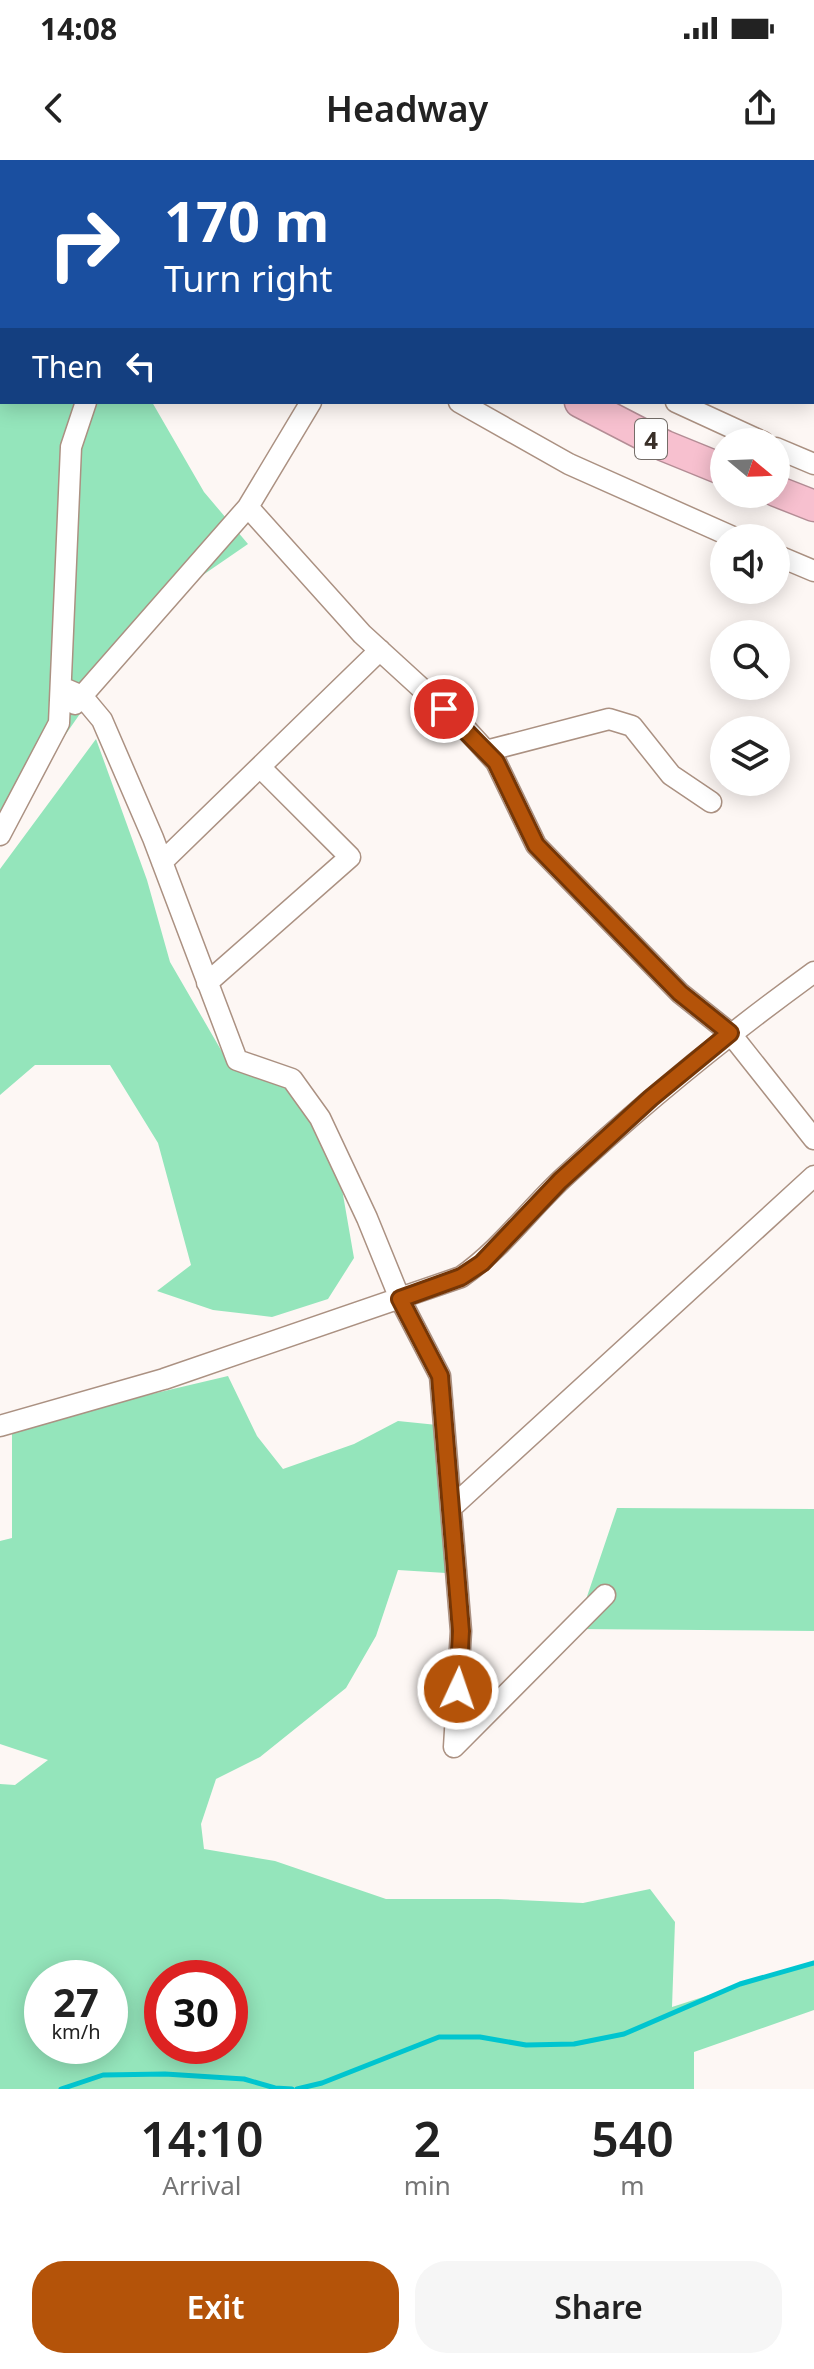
<!DOCTYPE html>
<html lang="en">
<head>
<meta charset="utf-8">
<style>
  body { margin:0; font-family:"Noto Sans",sans-serif; background:#f6f6f6; color:#222; height:100vh; display:flex; flex-direction:column; font-size:30px; white-space:nowrap }
  * { box-sizing:border-box; margin:0 }
  p { font-size:26px; color:#767676 }
  .icon { flex:none; width:44px; height:44px; fill:none; stroke:currentColor; stroke-width:2; stroke-linecap:round; stroke-linejoin:round }
  .map { position:relative; height:1929px; overflow:hidden }
  .details { display:flex; flex-direction:column; background:#fff; flex:1 }
  .details>* { flex:none }
  .hud { position:absolute; left:0px; top:0px; width:814px; height:244px; box-shadow:0 4px 20px #0003; background:#1a4fa0; color:#fff; overflow:hidden }
  .needle { width:52px; rotate:109deg }
  .tools { position:absolute; left:710px; top:268px; display:grid; gap:16px }
  .tools a { display:grid; place-items:center; width:80px; height:80px; border-radius:50%; background:#fff; box-shadow:0 4px 20px #0003; font-size:40px }
  .speed { position:absolute; left:24px; top:1800px; display:flex; gap:16px; font-size:40px; font-weight:700; text-align:center }
  .speed>* { display:grid; place-content:center; width:104px; height:104px; border-radius:50%; background:#fff; box-shadow:0 4px 20px #0003; line-height:1 }
  .speed small { font-size:20px; font-weight:400 }
  .speed .limit { border:12px solid #d22; background:#fff; color:#111 }
  .pin { position:absolute; display:grid; place-items:center; width:68px; height:68px; color:#fff; margin:-34px; border:4px solid #fff; border-radius:50%; box-shadow:0 2px 8px #0007 }
  .me { position:absolute; width:88px; margin:-44px; rotate:3deg; stroke-linejoin:round; filter:drop-shadow(0 0 6px #0008) }
  .turn { display:flex; align-items:center; gap:28px; height:168px; padding:0 32px; font-size:36px }
  .turn .icon { width:104px; height:104px; stroke-width:2.5 }
  .turn b { display:block; font-size:56px; line-height:68px }
  .then { display:flex; align-items:center; height:76px; padding:0 32px; background:#0003; gap:16px; font-size:30px }
  .eta { display:flex; justify-content:space-evenly; align-items:center; height:136px; text-align:center }
  .eta b { font-size:48px; font-weight:600; line-height:56px }
  .cta { display:flex; gap:16px; margin-top:auto; padding:16px 32px }
  .cta a { flex:1; height:92px; border-radius:32px; background:#b45309; color:#fff; font-size:32px; font-weight:600; line-height:92px; text-align:center }
  .cta a+a { background:#f6f6f6; color:#222 }
  .status { display:flex; justify-content:space-between; align-items:center; height:56px; padding:0 40px; background:#fff; direction:ltr }
  .status svg { height:22px; fill:currentColor }
  header { display:flex; justify-content:space-between; align-items:center; height:104px; padding:0 32px; background:#fff; font-size:36px; font-weight:600 }
  .map>svg:first-child { display:block }
</style>
</head>
<body>
<div class="status"><b>14:08</b><svg viewBox="0 0 49 12"><path d="M0 12V9h3v3zM5 12V6h3v6zM10 12V3h3v9zM15 12V0h3v12zM26 1h20v11H26zM47 4h2v5h-2z"/></svg></div>
<header><svg class="icon" aria-label="back" viewBox="0 0 24 24"><path d="M15 5l-7 7 7 7"/></svg>Headway<svg class="icon" aria-label="share" viewBox="0 0 24 24"><path d="M12 15V3M7 8l5-5 5 5M5 13v7h14v-7"/></svg></header>
<div class="map">
<svg width="814" height="1929" viewBox="0 0 814 1929">
  <rect width="100%" height="100%" fill="#fdf7f4"/>
  <!-- green -->
  <path fill="#94e5bb" fill-rule="evenodd" d="M0,0l56,2h-54v240h150l52,90 44,52 -96,66 -152,219z
    M96,579l51,141 23,82 62,107 67,23 30,22 25,144 -26,41 -56,18 -59,-7 -56,-19 34,-26 -33,-122 -48,-78h-75l-35,30v-226z
    M228,1216l29,60 26,33 71,-25 44,-23 49,5 -1,147 -48,-3 -22,66 -30,52 -86,69 -44,22 -15,45 3,25 71,12 111,38h112l85,4 67,-14 25,33 -3,85 142,-46v49l-120,42v37h-694v-305l15,1 33,-25 -48,-16v-203l12,-3v-111zM42,1818h68v68h-68zM162,1818h68v68h-68z
    M617,1348l197,1v122l-238,-2z"/>
  <g fill="none" stroke-linecap="round" stroke-linejoin="round">
    <!-- stream -->
    <path stroke="#00c5cf" stroke-width="5" d="M61,1929l42,-14 62,-1 79,5 31,9 17,1
      M297,1929l25,-6 117,-46h41l46,8 48,-1 50,-10 116,-50 74,-21"/>
    <!-- minor casing -->
    <g stroke="#ab9182" stroke-width="23">
      <path id="minor" d="M117,0l2,2
        M288,0l2,2
        M678,0l5,2
        M390,2l1,-2
        M812,79l2,2
        M459,242l110,62 166,74
        M676,242l87,40
        M776,288l38,16
        M248,347l114,127 104,95 30,33 40,83 144,148 50,40 84,106
        M776,395l38,16
        M61,527l21,9 20,24 51,118 84,222 55,19 28,39 47,100 33,81 40,77 21,255 -7,116
        M75,544l173,-197 63,-105
        M486,591l123,-32 23,7 39,49 40,27
        M0,675l59,-112 12,-276 15,-45
        M162,702l218,-212
        M207,823l143,-126 -90,-90
        M0,1266l164,-47 297,-102c39,-27 67,-66 101,-98 80,-75 164,-143 252,-207
        M451,1348l363,-332
        M454,1587l151,-152"/>
    </g>
    <!-- highway casing -->
    <g stroke="#b48d95" stroke-width="33">
      <path id="highway" d="M214,0l3,2
        M580,242l85,44 59,24
        M776,331l38,15"/>
    </g>
    <!-- minor -->
    <use href="#minor" stroke="#fff" stroke-width="20"/>
    <!-- highway -->
    <use href="#highway" stroke="#f7c0cf" stroke-width="30"/>
  </g>
  <g fill="none" stroke-linecap="round" stroke-linejoin="round">
    <!-- route casing -->
    <g stroke="#753606" stroke-width="20">
      <path id="route" d="M444,549l52,53 40,83 144,148 50,40 -79,65 -91,83 -78,82 -21,14 -61,22 40,77 21,255 -3,58"/>
    </g>
    <!-- route -->
    <use href="#route" stroke="#b45309" stroke-width="14"/>
  </g>
  <g text-anchor="middle" dominant-baseline="central" stroke-width="8" stroke-linejoin="round" paint-order="stroke">
    <!-- shield labels -->
    <rect fill="#fff" stroke="#746d68" stroke-width="2" x="635" y="259" width="32" height="40" rx="6"/>
    <g font-size="24" font-weight="bold" fill="#392f28">
      <text x="651" y="279">4</text>
    </g>
  </g>
</svg>
<div class="tools">
<a><svg class="needle" viewBox="-14 -14 28 28"><path d="M0-13l5 13h-10z" fill="#e53935"/><path d="M0 13l5-13h-10z" fill="#767676"/></svg></a>
<a><svg class="icon" aria-label="sound" viewBox="0 0 24 24"><path d="M4 9h4l5-4v14l-5-4H4zM17 9q2 3 0 6"/></svg></a>
<a><svg class="icon" aria-label="search" viewBox="0 0 24 24"><circle cx="10" cy="10" r="6"/><path d="M15 15l6 6"/></svg></a>
<a><svg class="icon" aria-label="layers" viewBox="0 0 24 24"><path d="M12 4l9 5-9 5-9-5zM3 14l9 5 9-5"/></svg></a>
</div>
<div class="speed"><div>27<small>km/h</small></div><div class="limit">30</div></div>
<div class="pin" style="left:444px;top:549px;background:#d93025"><svg class="icon" aria-label="arrive" viewBox="0 0 24 24"><path d="M6 21V4h12l-3 4 3 4H6"/></svg></div>
<svg class="me" style="left:458px;top:1529px" viewBox="-20 -20 40 40"><circle r="17" fill="#b45309" stroke="#fff" stroke-width="3"/><path d="M0-11L8 9 0 5-8 9z" fill="#fff"/></svg>
<div class="hud">
<div class="turn"><svg class="icon" aria-label="right" viewBox="0 0 24 24"><path d="M7 20v-9h11M14 6l5 5-5 5"/></svg><div><b>170 m</b>Turn right</div></div>
<div class="then">Then<svg class="icon" aria-label="left" viewBox="0 0 24 24"><path d="M17 20v-9H6M10 6l-5 5 5 5"/></svg></div>
</div>
</div>
<section class="details">
<div class="eta">
<div><b>14:10</b><p>Arrival</p></div>
<div><b>2</b><p>min</p></div>
<div><b>540</b><p>m</p></div>
</div>
<div class="cta"><a>Exit</a><a>Share</a></div>
</section>
</body>
</html>
